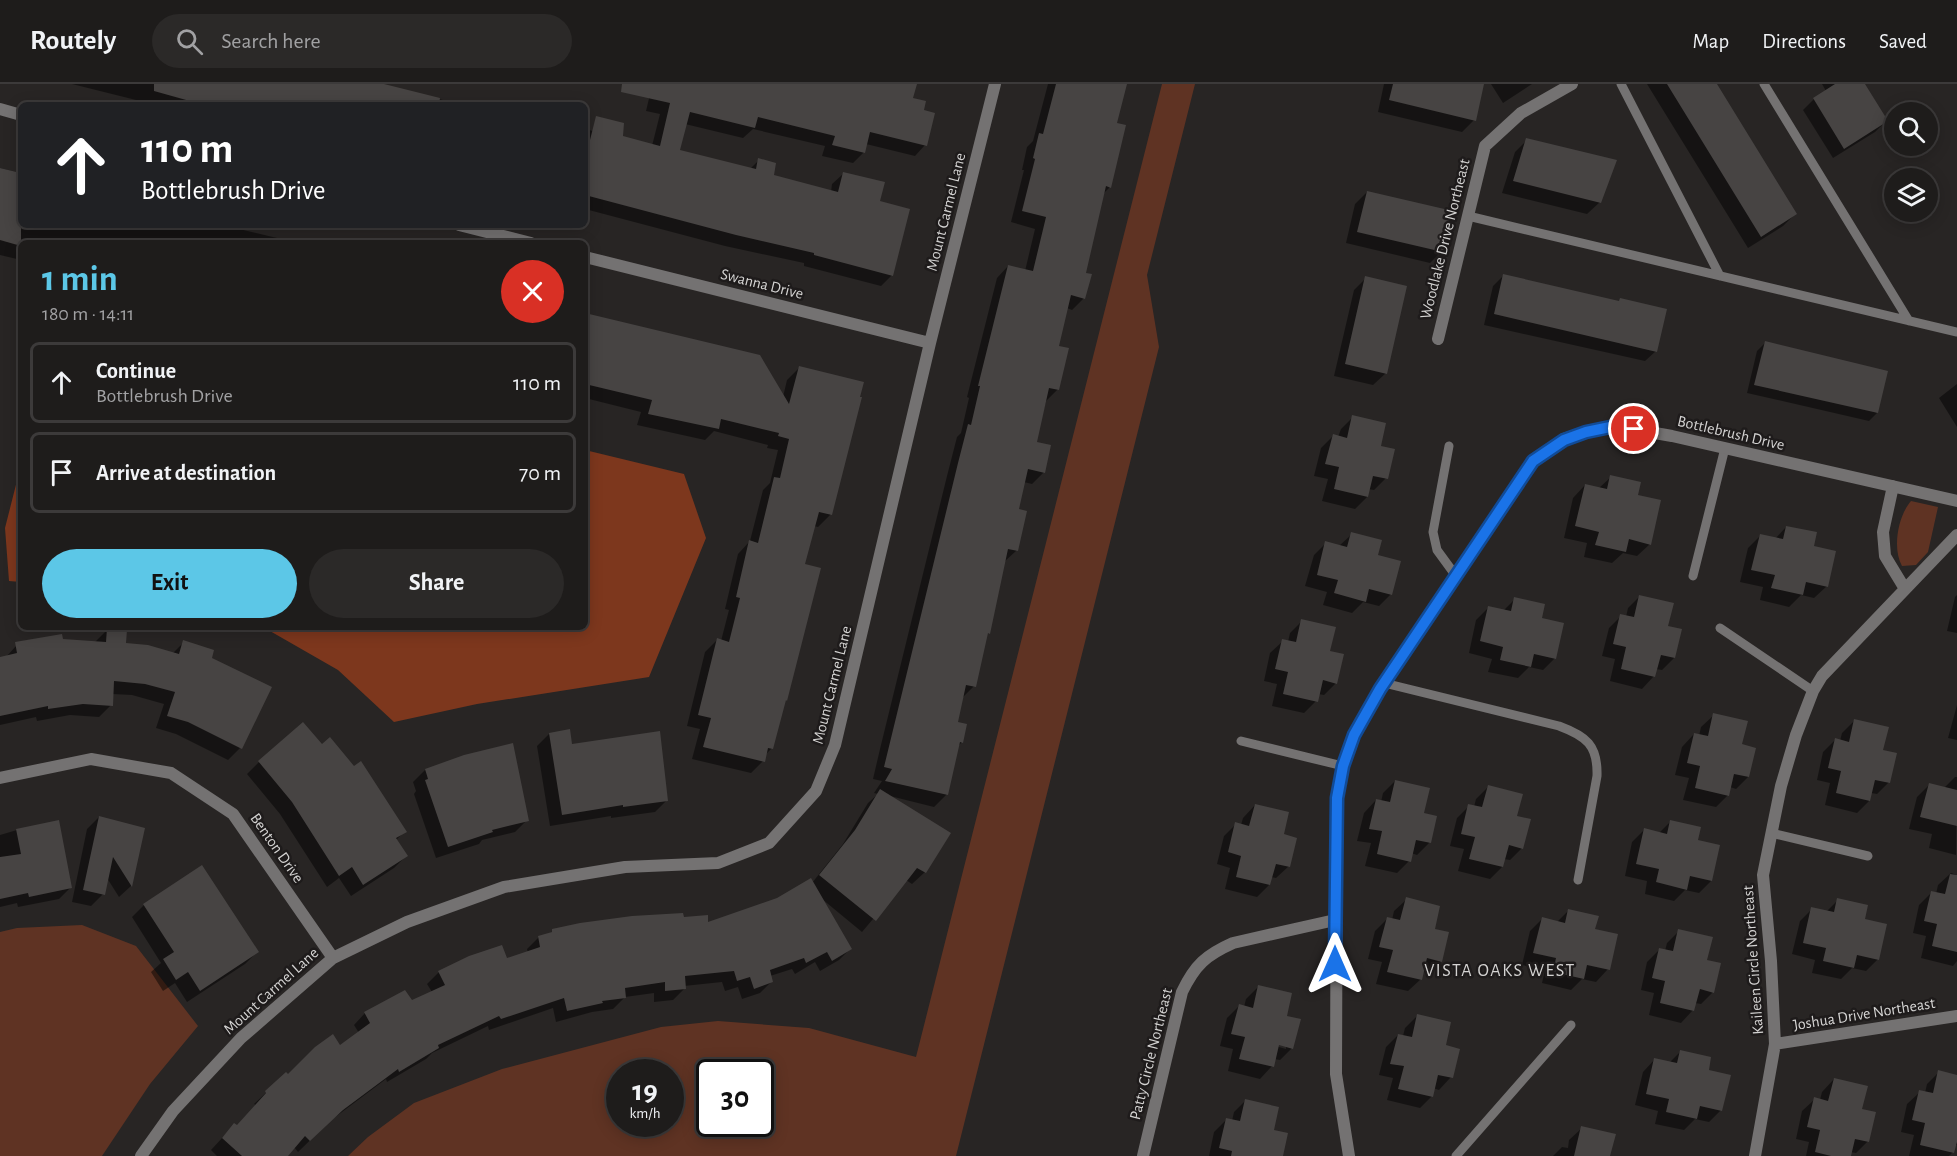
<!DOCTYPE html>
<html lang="en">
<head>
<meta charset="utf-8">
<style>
  body { margin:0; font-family:"Alegreya Sans",sans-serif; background:#2b2928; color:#f1f3f6; height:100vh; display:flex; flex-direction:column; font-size:22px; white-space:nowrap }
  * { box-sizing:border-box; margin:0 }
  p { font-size:20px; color:#a1a1a3 }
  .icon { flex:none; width:33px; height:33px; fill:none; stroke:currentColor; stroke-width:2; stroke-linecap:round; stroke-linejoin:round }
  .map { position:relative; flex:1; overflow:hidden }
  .side { position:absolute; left:18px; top:156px; width:570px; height:390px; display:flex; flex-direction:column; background:#1e1c1b; border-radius:9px; box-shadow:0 3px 15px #0003,0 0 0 2px #3c3a3a }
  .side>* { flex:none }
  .banner { position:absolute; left:18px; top:18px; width:570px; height:126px; border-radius:9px; box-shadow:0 3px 15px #0003,0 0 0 2px #3c3a3a; background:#202124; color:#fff; overflow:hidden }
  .tools { position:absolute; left:1884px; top:18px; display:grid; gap:12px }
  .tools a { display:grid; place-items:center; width:54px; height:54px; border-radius:50%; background:#1e1c1b; box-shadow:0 3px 15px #0003,0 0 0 2px #3c3a3a; font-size:30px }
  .speed { position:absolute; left:606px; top:975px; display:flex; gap:12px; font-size:30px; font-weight:700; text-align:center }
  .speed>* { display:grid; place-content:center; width:78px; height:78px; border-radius:50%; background:#1e1c1b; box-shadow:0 3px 15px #0003,0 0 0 2px #3c3a3a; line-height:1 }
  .speed small { font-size:15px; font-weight:400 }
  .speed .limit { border:3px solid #111; border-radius:9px; background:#fff; color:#111 }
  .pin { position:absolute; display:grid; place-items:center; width:51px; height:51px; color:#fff; margin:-26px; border:3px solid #fff; border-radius:50%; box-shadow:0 2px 6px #0007 }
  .me { position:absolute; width:66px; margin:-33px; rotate:0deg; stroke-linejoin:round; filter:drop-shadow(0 0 4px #0008) }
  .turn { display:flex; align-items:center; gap:21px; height:126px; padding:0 24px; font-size:27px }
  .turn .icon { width:78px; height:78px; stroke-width:2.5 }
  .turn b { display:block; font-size:42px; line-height:51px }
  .round { display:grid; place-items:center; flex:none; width:63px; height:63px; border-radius:32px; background:#2b2928 }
  .headline { display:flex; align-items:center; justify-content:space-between; height:102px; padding:0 24px }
  h1 { font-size:36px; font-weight:700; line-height:45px; color:#5cc7e7 }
  .action { display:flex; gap:12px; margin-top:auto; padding:12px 24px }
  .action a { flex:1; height:69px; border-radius:36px; background:#5cc7e7; color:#111; font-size:24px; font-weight:700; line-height:69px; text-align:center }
  .action a+a { background:#2b2928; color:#f1f3f6 }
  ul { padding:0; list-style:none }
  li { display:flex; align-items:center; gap:18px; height:81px; margin:0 12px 9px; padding:0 12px; border:3px solid #3c3a3a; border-radius:9px }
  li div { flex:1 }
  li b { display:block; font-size:22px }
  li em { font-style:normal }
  header { display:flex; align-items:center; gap:36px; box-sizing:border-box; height:84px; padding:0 30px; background:#1e1c1b; border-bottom:2px solid #3c3a3a }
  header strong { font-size:28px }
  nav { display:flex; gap:33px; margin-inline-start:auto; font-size:21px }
  .search { width:420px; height:54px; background:#2b2928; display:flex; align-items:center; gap:15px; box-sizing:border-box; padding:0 21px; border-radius:33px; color:#a1a1a3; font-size:22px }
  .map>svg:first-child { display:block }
</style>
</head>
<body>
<header>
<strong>Routely</strong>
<div class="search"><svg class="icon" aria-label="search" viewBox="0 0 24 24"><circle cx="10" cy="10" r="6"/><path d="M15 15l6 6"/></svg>Search here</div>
<nav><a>Map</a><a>Directions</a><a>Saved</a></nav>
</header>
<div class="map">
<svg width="1957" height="1072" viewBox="0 0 1957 1072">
  <rect width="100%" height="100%" fill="#282524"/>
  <!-- green -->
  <path fill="#5f3323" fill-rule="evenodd" d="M1162,0h33l-48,191 12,72 -203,809h-608l20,-19 46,-34 88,-34 159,-42 57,-6 91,7 107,29zM620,988h50v52h-50zM710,988h50v52h-50z
    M1911,417l27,6 -10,45 -12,13 -14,1c-10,-18 -4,-50 9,-65z
    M82,841l54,21 62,80 -48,58 -48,72h-102v-224l17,-4z"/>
  <!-- water -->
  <path fill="#7d371d" d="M585,366l99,24 22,64 -57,139 -172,27 -83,18 -56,-52 -75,-43h322z
    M21,381v117l-12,-1 -4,-53z"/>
  <!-- shadow -->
  <path fill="#0007" fill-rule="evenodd" d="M72,0h306l85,21h-307z
    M627,0h288l-4,15 11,12 3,34 -10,11 -49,-12 -2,8 -11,11 -31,-7 3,-10 -72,-17 -10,9 -58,-14 -7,27 72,18 9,-9 13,16 59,16 1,-8 11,-10 35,28 14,73 -11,11 -77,-20v-3l-79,-17 -140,-37v-80l67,17 8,-32 -14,-3 5,-21z
    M1048,0h77l-10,40 -5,63 -8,8 -18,79v24l-12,12 -5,-2 -10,39 1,42 -12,12 -11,42 9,29 -12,12 -8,-2 -7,29 -1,40 -12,11 -30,124 -12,12 -6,25 6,19 -5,5 -11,48 -12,12 -44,-11 59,37 -24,39 -13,12 -6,-4 -44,52 -40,-33 28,50 -11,11 -19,11 -5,-9 -20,12 -3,-5 -22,7 2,5 -12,12 -18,6 -4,-12 -13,4 -3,-9 -38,4v3l-11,11 -19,2v-9l-29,4 -12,12 -21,3 -36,10 -3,-14 -64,22 -1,-4 -56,27 -6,6 -39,23 -1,-3 -56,42 -32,31 -4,-5 -8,9h-69l-6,-6 12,-13 13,-10 20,-22 -2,-1 32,-30 1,2 53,-29 19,-14 -5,-8 11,-12 46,-11 21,-10 -5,-8 12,-12 67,-12 22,-7 -1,-4 12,-12 10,-3 4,-3 129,-13 25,6 70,-24 35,-17 31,-39 25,-41 10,-9 -4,-1 8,-12 -9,-2 7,-30 67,-273 10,-39 4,-4 8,-35 -2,-1 30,-119 11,-12 17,5 10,-42 -24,-7 13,-52h-2l5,-23 6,-6z
    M1384,0h99l-9,36 -12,12 -84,-20z
    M1491,0h41l-29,19z
    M1647,0h68l80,130 -12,12 -35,22z
    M1822,0h41l23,37 -11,11 -42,26 -30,-48 11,-11 12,-8z
    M1527,56l73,62 -13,12 -85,-21 13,-41z
    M0,84l21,5v52h201l76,18h-277v17l-21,-5z
    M1367,108l75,59 -12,12 -84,-20 9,-39z
    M1504,191l114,27 38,49 -11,10 -161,-36 9,-39z
    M1366,194l20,95 -13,12 -39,-9 20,-86z
    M585,231l198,82 4,-17 12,-12 61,30 -30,117 -12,12 -4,-1 -11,39 -31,183 -7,7 -2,6 -12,12 -59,-14 8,-30 -13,-3 18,-74 12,-12 4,1 8,-31 -4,-1 13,-55 12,-13 13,-51 7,-7 8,-33 -11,-2 1,-3 -54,-14 -9,9 -68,-15 4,-13 -56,-14z
    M1765,259l112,70 -8,8 -122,-28 10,-42z
    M1957,300v43l-18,-29z
    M1353,333l26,30 7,31 -12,12 -6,-1 -1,8 -12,12 -33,-8 6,-22 -14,-3 7,-28 12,-12 5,1 3,-8z
    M1611,393l25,19 14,48 -13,12 -14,-3 -11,10 -28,-6 3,-14 -23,-5 9,-40 12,-13 14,3z
    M1786,443l26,20 15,39 -13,12 -13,-3 -12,12 -29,-7 3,-13 -23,-5 8,-34 12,-12 15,3z
    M1352,450l25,22 14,38 -12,12 -16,-4 -11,11 -29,-8 4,-13 -22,-6 9,-31 12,-12 13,3z
    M1957,511v38l-10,-2 8,-34z
    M1640,512l26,31 14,3 -6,28 -12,12 -6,-1 -2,7 -12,13 -32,-8 5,-22 -13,-3 7,-28 12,-12 5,1 2,-9z
    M1515,515l25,20 15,39 -12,12 -14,-3 -11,11 -30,-6 4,-13 -23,-6 7,-33 13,-13 14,4z
    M1302,537l27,31 7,31 -12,12 -6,-1 -2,7 -12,12 -32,-7 5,-22 -13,-3 6,-28 13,-12 5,1 2,-9z
    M107,546l18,14 48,9 11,-11 26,17 30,89 -12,12 -52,-26 -20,-6 8,-24 -32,-9 -20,-1 -1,11 -12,12 -29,-2 -33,6 -1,-4 -36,8v-67l6,-1 10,-11 46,-5 32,2z
    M1957,621v35l-9,-2z
    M1714,631l26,31 8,31 -12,12 -6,-2 -2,8 -12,12 -33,-7 6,-22 -14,-3 7,-28 12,-13 5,2 2,-9z
    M1854,637l27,30 8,31 -12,12 -6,-1 -2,8 -12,12 -32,-8 5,-22 -13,-3 6,-28 12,-12 5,1 2,-8z
    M549,650l22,11 96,55 -12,12 -44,6v-2l-61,10 -13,-80z
    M259,678l146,69 -9,9 10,16 -12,12 -43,28 -12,-18 -12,9 -47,-73 -33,-40z
    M425,686l102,50 -12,12 -33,8 -3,4 -43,14 -22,-64 2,-3 -3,-9z
    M1955,693h2l-1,78 -27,-7 3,-14 -23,-5 8,-32 12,-12 14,4z
    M1395,697l28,33 6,29 -12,12 -6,-2 -2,8 -12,12 -32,-7 6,-23 -14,-2 7,-28 12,-13 5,2 2,-9z
    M1488,703l27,30 7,31 -12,12 -6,-1 -2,8 -12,12 -32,-8 6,-22 -14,-3 7,-28 12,-12 5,1 2,-8z
    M1255,721l27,31 7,30 -13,12 -5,-1 -2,8 -12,12 -32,-8 5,-21 -13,-4 7,-28 12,-12 5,1 2,-7z
    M99,733l44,12 -12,57 -12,11 -12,-19 -4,16 -12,12 -19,-4 15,-73z
    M1670,738l26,19 15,40 -12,12 -14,-3 -11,11 -29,-7 2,-13 -22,-5 7,-34 12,-12 15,3z
    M17,746l53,58 -11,11 -41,8 -1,-4 -17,4v-72z
    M1951,789l6,2v86l-4,5 -32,-8 5,-22 -13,-3 6,-28 12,-12 5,1 2,-9z
    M1407,815l26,31 7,31 -12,12 -6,-1 -1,7 -13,12 -32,-7 6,-22 -14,-3 7,-28 12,-12 5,1 2,-9z
    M1838,816l25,20 15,39 -12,12 -14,-3 -11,11 -29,-6 3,-13 -23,-6 8,-33 12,-12 14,3z
    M144,821l113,47 -12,12 -58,38 -12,-19 -12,8 -12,-19 10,-9 -29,-46z
    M1568,827l26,20 14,38 -12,13 -14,-3 -11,11 -29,-7 3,-13 -23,-5 8,-34 12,-12 15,3z
    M1679,847l27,30 7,31 -12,12 -6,-1 -2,7 -12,13 -32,-8 5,-22 -13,-3 6,-28 12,-12 6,1 2,-8z
    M1258,903l27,30 7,31 -12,12 -6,-1 -2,7 -12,13 -32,-8 5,-22 -13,-3 7,-28 12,-12 5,1 2,-8zM1272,958l14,3v4l-14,-4z
    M1417,932l27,30 7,31 -12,13 -6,-2 -1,8 -12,12 -33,-8 6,-22 -14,-3 7,-28 12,-12 5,1 2,-8z
    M1681,967l26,20 14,39 -12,12 -14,-3 -11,11 -29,-6 3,-13 -23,-6 8,-33 12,-13 14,4z
    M1939,988l18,4v69h-2l-2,7 -4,4h-40l5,-21 -13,-3 6,-28 13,-12 5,1 2,-9z
    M1834,995l27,31 7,31 -12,12 -6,-1 -1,4h-43l3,-14 -13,-3 6,-28 13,-12 5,1 2,-8z
    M1246,1016l26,31 9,25h-72l5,-24 12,-12 6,1 2,-9z
    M1582,1044l27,28h-56l9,-9 6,1 1,-8z"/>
  <!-- building -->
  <path fill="#474443" d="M154,0h230l56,14 -1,7h-235l-50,-14z
    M622,0h295l-4,14 13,3 -2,9 11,3 -8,33 -57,-14 -5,21 -33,-8 3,-9 -77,-19 -3,11 -65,-16 -10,38 76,19 2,-11 18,5 -2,12 64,17 5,-20 42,10 -5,19 30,8 -17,67 -79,-21v-2l-78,-18 -151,-40v-35l11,-44 28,7 -1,13 37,10 10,-43 -49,-11z
    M1056,0h71l-10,39 9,2 -15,63 -5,-2 -20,87 6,1 -7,25 -14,-4 -12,51 10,2 -10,42 -10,-2 -12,54 14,3 -6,28 -17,-4 -9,40 8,2 -9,40 -10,-2 -18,85 -2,-1 -12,54 -10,-2 -8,37 9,2 -4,19 -3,-1 -12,53 -63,-14 7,-12 -8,-2 74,-304 10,-39 3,1 9,-39h-2l30,-121 25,6 13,-54 -24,-6 13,-52 -2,-1 6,-25 4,1z
    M1393,0h91l-8,37 -87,-21z
    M1667,0h50l80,130 -36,23z
    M1835,0h30l23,37 -44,28 -31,-51z
    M1526,54l91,22 -16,43 -88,-22z
    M0,84l21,5v73l-21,-6z
    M1367,107l86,20 -10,41 -86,-20z
    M1503,190l116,27 1,-3 47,11 -10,43 -163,-38z
    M1365,192l42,10 -20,88 -42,-10z
    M585,229l175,42 29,49 10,-38 65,16 -4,15h2l-30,118 -13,-3 -14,52 16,4 -34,133 -1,-1 -13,49 -5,-1 -3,14 -62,-15 8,-29 -13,-3 19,-77 12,4 11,-44 -4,-1 13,-57 9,3 16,-66 6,1 9,-39 -11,-3 1,-3 -58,-14 -2,10 -71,-15 4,-14 -67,-16z
    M1765,257l123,30 -10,42 -124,-28z
    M1352,331l34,8 -5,23 14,3 -7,30 -15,-3 -5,21 -34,-8 5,-22 -14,-3 8,-30 14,4z
    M1610,391l31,7 -3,13 23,5 -10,45 -22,-6 -3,13 -31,-7 4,-13 -24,-6 10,-42 22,5z
    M1786,442l31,6 -3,14 22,5 -8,36 -22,-5 -3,13 -32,-7 4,-13 -24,-5 9,-36 23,5z
    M1351,448l31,8 -4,15 23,6 -9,34 -23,-6 -3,13 -32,-9 4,-13 -21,-5 8,-34 22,6z
    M1639,511l35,8 -6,23 14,3 -7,29 -14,-3 -6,22 -34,-8 5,-22 -13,-3 7,-30 14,3z
    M1514,513l31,7 -3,14 22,5 -8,36 -22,-5 -3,13 -31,-7 3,-13 -23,-6 8,-35 23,5z
    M1301,535l35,8 -6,24 14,3 -7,30 -14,-4 -5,22 -35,-8 5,-22 -13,-3 7,-30 14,3z
    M107,544l20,2 -1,13 22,2 31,9 4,-14 31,10 -2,8 60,29 -30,62 -54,-27 -21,-6 8,-24 -30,-8 -31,-3 -1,25 -30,-2 -35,5v-3l-48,10v-59l17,-4 -2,-11 47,-8 1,5 43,3z
    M1713,629l35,8 -6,23 14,4 -7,29 -15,-3 -5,22 -34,-8 5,-22 -13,-3 7,-30 14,3z
    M1854,635l35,8 -6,23 14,3 -7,30 -15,-3 -5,21 -34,-8 5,-22 -13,-3 7,-30 14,4z
    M303,638l19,22 8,-7 24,29 7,-5 46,71 -11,6 12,18 -45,29 -11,-18 -13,9 -47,-74 -34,-41z
    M570,645l2,15 88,-13 8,70 -45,6v-2l-61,10 -13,-82z
    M513,659l16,78 -37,9 1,2 -45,15 -23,-67 3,-1 -3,-10 39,-14z
    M1395,696l35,8 -6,25 13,3 -6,27 -15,-3 -5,22 -34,-8 5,-23 -13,-2 7,-30 14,3z
    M1929,699l28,7v36l-37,-9z
    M1488,701l35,9 -6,22 14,3 -8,30 -14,-4 -6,22 -34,-8 6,-22 -14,-3 7,-30 14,3z
    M880,705l71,44 -25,40 -9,-5 -41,53 -57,-46 36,-45z
    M1255,720l34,8 -5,22 13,4 -7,29 -14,-3 -6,21 -34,-8 5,-21 -13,-4 7,-30 14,4z
    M99,732l46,12 -13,59 -19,-30 -8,38 -22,-5z
    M59,736l13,68 -43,9 -1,-4 -28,6v-42l21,-3 -5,-25z
    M1670,736l31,7 -3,13 22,5 -8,36 -22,-5 -3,14 -31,-8 3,-13 -23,-5 8,-36 23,6z
    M202,781l57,87 -59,39 -12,-19 -12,8 -13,-21 11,-7 -31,-48z
    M1950,790l7,1v77l-25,-6 5,-22 -13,-3 7,-30 14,3z
    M811,794l41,71 -20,12 -5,-9 -21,11 -2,-5 -34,12 3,12 -19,7 -4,-12 -13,4 -3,-10 -49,5 1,13 -21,2v-9l-40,6 1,10 -24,3 1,2 -36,8 -3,-13 -63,21 -2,-3 -61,29 1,3 -40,24 -1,-3 -55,41 -33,31 -5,-5 -17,20h-46l-20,-18 12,-15 3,2 29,-32 -1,-2 11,-10 10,-9 2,2 27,-27 18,-13 7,11 30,-22 -6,-11 41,-22 7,10 33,-15 -7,-14 31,-15 33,-11 5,13 33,-11 -2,-11 14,-4v-3l28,-6 52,-7 51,-3 1,4 24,-2v7l69,-24z
    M1406,813l34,9 -5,23 14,3 -7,30 -15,-4 -5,22 -35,-8 6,-22 -14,-3 8,-30 13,3z
    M1837,814l31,7 -3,14 22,5 -8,36 -22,-5 -3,13 -31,-7 3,-13 -23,-5 8,-36 23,5z
    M1568,825l31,7 -4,13 23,5 -8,36 -23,-5 -3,14 -31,-7 3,-14 -23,-5 9,-36 23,6z
    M1678,845l35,8 -6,23 14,3 -7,30 -14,-4 -6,22 -34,-8 5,-22 -13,-3 7,-30 14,3z
    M1258,901l34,8 -5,23 14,3 -8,30 -14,-4 -5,22 -35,-8 6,-22 -14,-3 8,-30 14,4z
    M1417,930l34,8 -5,23 14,4 -7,29 -15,-3 -5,22 -35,-8 6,-23 -14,-2 8,-30 14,3z
    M1680,966l31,7 -2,13 22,5 -9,36 -22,-5 -3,13 -31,-7 3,-13 -23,-5 8,-36 23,5z
    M1938,986l19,5v67l-3,11 -34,-8 5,-22 -13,-3 7,-30 14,3z
    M1834,994l34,8 -6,23 14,3 -7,30 -14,-3 -4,17h-20l-16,-4 5,-22 -13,-3 7,-30 14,4z
    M1245,1015l34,8 -5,23 14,3 -5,23h-52l1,-5 -13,-3 7,-30 14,3z
    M1581,1042l35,8 -6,22h-36z"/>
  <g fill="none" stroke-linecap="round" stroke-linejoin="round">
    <!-- lane -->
    <path stroke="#747272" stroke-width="9" d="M1621,0l99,192
      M1764,0l145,237
      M1468,132l489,116
      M1449,362l-16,86 4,18 19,26
      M1693,492l32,-128
      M1720,544l93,63
      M1384,599l175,43c27,10 39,19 38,50l-19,104
      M1241,657l102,25
      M1771,749l97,23
      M1456,1072l115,-131"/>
    <!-- street -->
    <path stroke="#747272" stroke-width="12" d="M0,25l21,6
      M459,141l72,18
      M585,173l345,86
      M1438,255l47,-193 36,-33 51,-29
      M1893,402l-10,46 2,24 20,33
      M0,694l91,-19 80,14 62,41 100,144
      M1775,960l182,-28
      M141,1072l32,-45 68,-73 92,-80 74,-36 97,-35 121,-20 93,-4 51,-20 47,-52 19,-46 95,-402 65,-259
      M1143,1072l39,-164c13,-27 24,-37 51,-49l102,-23
      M1349,1072l-13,-82 1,-276 6,-32 11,-31 26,-46 153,-228 31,-22 21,-7 30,-6 57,10 285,65
      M1755,1072l20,-112 -4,-83 -8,-86 18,-89 15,-51 17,-44 9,-15 135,-141"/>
  </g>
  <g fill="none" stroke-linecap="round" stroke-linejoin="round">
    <!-- route casing -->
    <g stroke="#114b97" stroke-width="15">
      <path id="route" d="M1335,880l2,-166 6,-32 11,-31 26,-46 153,-228 31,-21 22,-8 29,-6 19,3"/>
    </g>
    <!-- route -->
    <use href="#route" stroke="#1a73e8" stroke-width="10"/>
  </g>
  <g text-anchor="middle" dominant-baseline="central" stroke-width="5" stroke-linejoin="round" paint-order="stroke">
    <!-- street labels -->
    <g font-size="16" fill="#d4d3d2" stroke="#1e1b1b">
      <text transform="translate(946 128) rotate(-76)">Mount Carmel Lane</text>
      <text transform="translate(1445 155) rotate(-76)">Woodlake Drive Northeast</text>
      <text transform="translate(762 200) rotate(14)">Swanna Drive</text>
      <text transform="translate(1731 349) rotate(13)">Bottlebrush Drive</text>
      <text transform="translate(832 601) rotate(-76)">Mount Carmel Lane</text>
      <text transform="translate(277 764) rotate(55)">Benton Drive</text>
      <text transform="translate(1753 876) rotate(-94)">Kaileen Circle Northeast</text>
      <text transform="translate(271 907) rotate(-42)">Mount Carmel Lane</text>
      <text transform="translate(1864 930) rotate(-9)">Joshua Drive Northeast</text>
      <text transform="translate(1151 970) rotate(-76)">Patty Circle Northeast</text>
    </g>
    <!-- neighbourhood labels -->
    <g font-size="18" letter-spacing="1.5" fill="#d4d3d2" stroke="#1e1b1b">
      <text x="1500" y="887">VISTA OAKS WEST</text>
    </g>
  </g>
</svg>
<div class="tools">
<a><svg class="icon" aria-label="search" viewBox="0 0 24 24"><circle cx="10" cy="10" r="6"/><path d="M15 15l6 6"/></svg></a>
<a><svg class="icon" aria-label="layers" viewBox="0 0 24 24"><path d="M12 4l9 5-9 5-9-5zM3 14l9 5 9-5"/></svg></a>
</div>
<div class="speed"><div>19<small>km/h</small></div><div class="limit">30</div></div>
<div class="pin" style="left:1634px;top:345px;background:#d93025"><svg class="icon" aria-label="arrive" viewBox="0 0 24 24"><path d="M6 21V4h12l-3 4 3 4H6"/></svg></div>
<svg class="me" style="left:1335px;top:880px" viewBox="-20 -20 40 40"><path d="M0-17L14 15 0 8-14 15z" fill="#1a73e8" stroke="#fff" stroke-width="4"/></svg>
<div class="banner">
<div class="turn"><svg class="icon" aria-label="ahead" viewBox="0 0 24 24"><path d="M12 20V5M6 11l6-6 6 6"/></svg><div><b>110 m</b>Bottlebrush Drive</div></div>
</div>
<section class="side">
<div class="headline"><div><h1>1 min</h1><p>180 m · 14:11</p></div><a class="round" style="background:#d93025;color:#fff"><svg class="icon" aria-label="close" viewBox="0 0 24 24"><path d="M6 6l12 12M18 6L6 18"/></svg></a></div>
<ul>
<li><svg class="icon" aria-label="ahead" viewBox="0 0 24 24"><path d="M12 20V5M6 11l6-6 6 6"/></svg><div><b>Continue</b><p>Bottlebrush Drive</p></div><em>110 m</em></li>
<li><svg class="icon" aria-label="arrive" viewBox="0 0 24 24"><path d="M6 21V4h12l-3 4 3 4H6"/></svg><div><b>Arrive at destination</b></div><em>70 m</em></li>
</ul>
<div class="action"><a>Exit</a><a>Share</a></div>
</section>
</div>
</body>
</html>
